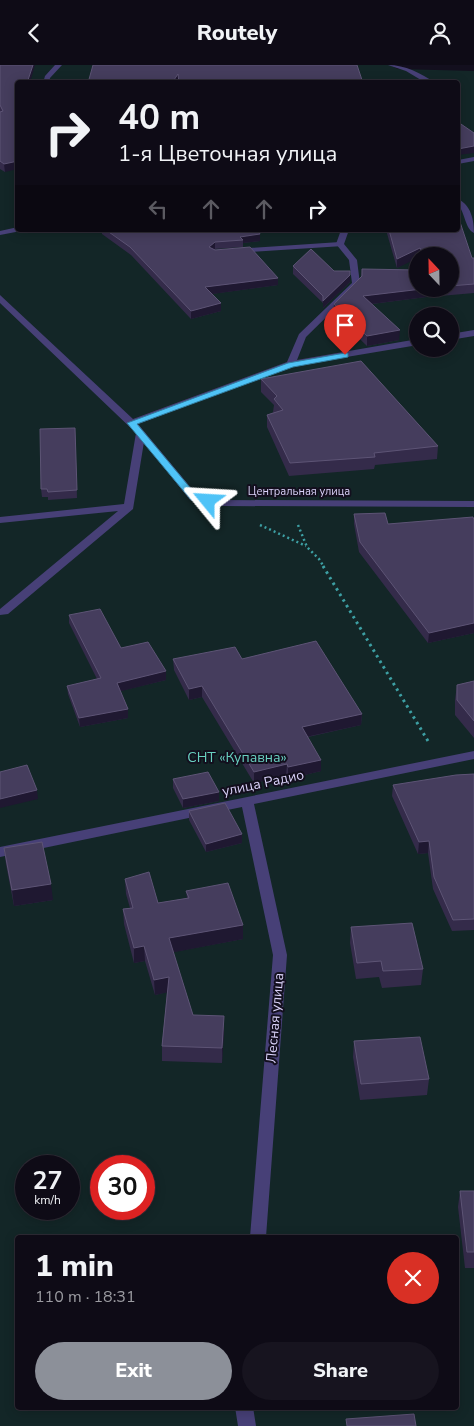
<!DOCTYPE html>
<html lang="en">
<head>
<meta charset="utf-8">
<style>
  body { margin:0; font-family:"Nunito Sans",sans-serif; background:#17141f; color:#f1f3f6; height:100vh; display:flex; flex-direction:column; font-size:19px; white-space:nowrap }
  * { box-sizing:border-box; margin:0 }
  p { font-size:16px; color:#9b9ba1 }
  .icon { flex:none; width:28px; height:28px; fill:none; stroke:currentColor; stroke-width:2; stroke-linecap:round; stroke-linejoin:round }
  .map { position:relative; flex:1; overflow:hidden }
  .drawer { position:absolute; left:15px; top:1170px; width:444px; height:175px; display:flex; flex-direction:column; background:#0e0b16; border-radius:5px; box-shadow:0 2px 12px #0003,0 0 0 1px #2e2b35 }
  .drawer>* { flex:none }
  .top-card { position:absolute; left:15px; top:15px; width:445px; height:152px; border-radius:5px; box-shadow:0 2px 12px #0003,0 0 0 1px #2e2b35; background:#0e0b16; color:#f1f3f6; overflow:hidden }
  .needle { width:32px; rotate:338deg }
  .fabs { position:absolute; left:409px; top:182px; display:grid; gap:10px }
  .fabs a { display:grid; place-items:center; width:50px; height:50px; border-radius:50%; background:#0e0b16; box-shadow:0 2px 12px #0003,0 0 0 1px #2e2b35; font-size:25px }
  .speed { position:absolute; left:15px; top:1090px; display:flex; gap:10px; font-size:25px; font-weight:700; text-align:center }
  .speed>* { display:grid; place-content:center; width:65px; height:65px; border-radius:50%; background:#0e0b16; box-shadow:0 2px 12px #0003,0 0 0 1px #2e2b35; line-height:1 }
  .speed small { font-size:12px; font-weight:400 }
  .speed .limit { border:8px solid #d22; background:#fff; color:#111 }
  .pin { position:absolute; display:grid; place-items:center; width:42px; height:42px; color:#fff; margin:-51px -21px; border-radius:50% 50% 50% 0; rotate:-45deg; box-shadow:0 0 5px #0007 }
  .pin .icon { rotate:45deg }
  .me { position:absolute; width:55px; margin:-28px; rotate:297deg; stroke-linejoin:round; filter:drop-shadow(0 0 4px #0008) }
  .turn { display:flex; align-items:center; gap:18px; height:105px; padding:0 20px; font-size:22px }
  .turn .icon { width:65px; height:65px; stroke-width:2.5 }
  .turn b { display:block; font-size:35px; line-height:42px }
  .lanes { display:flex; align-items:center; height:48px; padding:0 20px; background:#0003; justify-content:center; gap:25px; direction:ltr }
  .lanes .off { opacity:.35 }
  .round { display:grid; place-items:center; flex:none; width:52px; height:52px; border-radius:26px; background:#17141f }
  .head { display:flex; align-items:center; justify-content:space-between; height:85px; padding:0 20px }
  h1 { font-size:30px; font-weight:800; line-height:38px }
  .action { display:flex; gap:10px; margin-top:auto; padding:10px 20px }
  .action a { flex:1; height:58px; border-radius:30px; background:#8c9099; color:#fff; font-size:20px; font-weight:800; line-height:58px; text-align:center }
  .action a+a { background:#17141f; color:#f1f3f6 }
  header { display:flex; justify-content:space-between; align-items:center; height:65px; padding:0 20px; background:#0e0b16; font-size:22px; font-weight:800 }
  .map>svg:first-child { display:block }
</style>
</head>
<body>
<header><svg class="icon" aria-label="back" viewBox="0 0 24 24"><path d="M15 5l-7 7 7 7"/></svg>Routely<svg class="icon" aria-label="person" viewBox="0 0 24 24"><circle cx="12" cy="8" r="4"/><path d="M4 21q1-7 8-7t8 7"/></svg></header>
<div class="map">
<svg width="474" height="1361" viewBox="0 0 474 1361">
  <rect width="100%" height="100%" fill="#130f1e"/>
  <!-- green -->
  <path fill="#132627" fill-rule="evenodd" d="M0,0h390l8,4 76,2v1355h-474zM18,18h440v147h-440zM418,191h32v33h-32zM418,251h32v33h-32zM26,1101h43v43h-43zM101,1101h43v43h-43zM18,1172h438v170h-438z"/>
  <g fill="none" stroke-linecap="round" stroke-linejoin="round">
    <!-- path-far1 -->
    <path stroke="#3d9fa3" stroke-width="2.5" stroke-dasharray="2 3" stroke-linecap="butt" d="M260,460l46,21
      M298,460l9,22 12,12 5,8"/>
    <!-- path -->
    <path stroke="#3d9fa3" stroke-width="3" stroke-dasharray="2.5 4" stroke-linecap="butt" d="M323,501l105,175"/>
    <!-- service -->
    <path fill="#474077" fill-rule="evenodd" d="M388,0c17,0 33,8 47,18h-9l-20,-12z
      M340,177h3v4l-108,7 -4,-2 4,-2z"/>
    <!-- minor -->
    <path fill="#474077" fill-rule="evenodd" d="M55,0h7l-12,13 -1,5h-6l2,-7z
      M474,92v4l-16,3v-4z
      M458,134c13,6 16,21 16,34 -9,-4 -9,-21 -16,-28z
      M18,162v3l3,1 -21,4v-4z
      M341,165h8l-5,14 13,16 3,24 -54,53 -9,23 121,-21v6l-125,21 -155,58 59,71 26,5 251,1v6l-251,-1 -29,-5 -4,-1 -46,-58 -11,67 -125,105 -8,1v-6l118,-98 -118,12v-6l124,-13 12,-71 -136,-130v-8l133,124 154,-57 12,-28 53,-51 -3,-23 -13,-16z
      M474,265v6l-24,4v-6z
      M474,686v8l-220,45 33,151 -21,282h-16l23,-282 -31,-148 -242,50v-10z
      M235,1342h18l3,19h-18z"/>
  </g>
  <!-- wall -->
  <path fill="#342b4a" d="M0,0l18,18 -13,89 -5,-3z
    M102,165h156l2,4v7l-17,2v4l-29,2 64,29v7l-67,9 10,17 -30,8 -60,-64 -29,-21z
    M386,165h72l14,28h2v35l-34,3 -4,-7h14v-33h-32l-21,12z
    M293,201l41,5 16,4v7l-27,26v-5l-30,-29z
    M362,204l72,27 -62,8 27,36 -32,6 -34,-33 1,-9 27,-27z
    M261,314l177,67 -1,13 -62,6 -1,4 -85,7 -22,-49v-12l7,-3h-1l1,-7 -13,-13z
    M75,363l2,70 -29,2v-3h-6l-1,-8z
    M354,449l34,10 86,-4v113l-46,10 -69,-91 -5,-28z
    M69,550l52,33 45,32 -46,11 8,18v9l-48,9 -12,-33 -1,-8 30,-7 -28,-56z
    M173,594h69l120,55 -1,11 -53,12 13,34 -33,8 -2,-3 -32,7 -52,-86 -13,3 -15,-30z
    M474,616v57l-19,-23v-15l2,-15z
    M474,709v156l-22,1 -19,-42 -5,-36 -10,1 -26,-58 1,-11z
    M173,714l46,22 -36,7 -10,-20z
    M189,746l53,23v9l-36,9 -17,-32z
    M4,783l49,52 -39,6 -8,-42z
    M125,814l33,24 29,-5 -1,-7 57,34v14l-70,13 20,63 31,16 -2,32 -60,-2v-15l5,-54 -12,3 -10,-34 -11,2 -10,-39 -1,-15 7,-1 -4,-14z
    M351,862l72,42 -2,16 -39,3 -3,-11 -23,2 -6,-36z
    M354,976l75,38 -2,16 -67,5 -7,-43z
    M460,1126h14v77h-9l-7,-61z"/>
  <!-- shaded-wall -->
  <path fill="#1f1831" d="M33,0h2l-5,18h-3z
    M178,9v7l-1,2h-5z
    M474,81v7l-16,2v-6z
    M18,96v8l-13,3 -1,-8z
    M260,169v7l-17,2v-3l-3,-3z
    M215,177v7l-6,5v-7z
    M420,183v8h-2v2l-21,10v-9z
    M350,210v7l-27,26v-7z
    M278,213v7l-73,10v-8z
    M422,224h12v7l-71,9v-9z
    M221,238v8l-30,8v-8z
    M400,265l-1,10 -32,6v-10z
    M474,558v10l-46,10 1,-10z
    M166,606v9l-48,12 -1,-9z
    M202,621v11l-13,3v-11z
    M128,644v9l-48,9 -1,-9z
    M362,649l-1,11 -60,13 1,-11z
    M321,695v11l-33,8v-12z
    M287,699l-1,12 -32,7v-11z
    M37,725l1,9 -38,9v-9z
    M219,727v9l-36,7v-9z
    M242,769v9l-36,9v-8z
    M429,776l-1,12 -10,1 1,-12z
    M51,819l2,16 -39,6 -2,-16z
    M243,860v14l-73,14 -1,-15z
    M144,881l1,15 -11,2v-15z
    M169,912v15l-14,3 -1,-15z
    M224,951v15l-2,32v-15z"/>
  <!-- building -->
  <path fill="#453d5d" stroke="#5d5475" d="M0,0h33l-6,18h-9v78l-14,3 -4,-3v-49l3,-1 -3,-6z
    M93,0h264l6,18h-184l-1,-9 -6,9h-84z
    M458,57l16,11v13l-16,3z
    M458,151l14,42h2v26l-24,2v-30h-25l-5,-8 -23,11 -8,-29h69z
    M106,165h152l2,4 -20,3 3,3 -28,2 -6,5 6,3 35,-3 28,31 -73,9 16,16 -30,8 -61,-64z
    M311,184l23,22h16v4l-27,26v-5l-30,-30z
    M362,204l56,1v19h4l-59,7 37,34 -33,6 -33,-32 28,-28z
    M361,296l77,85 -64,7 1,4 -85,6 -23,-48 16,-5 -9,-11 3,-3 -16,-17z
    M75,363l2,62 -29,2 -1,-3h-6l-1,-60z
    M385,448l3,11 85,-7 1,3v103l-45,10 -69,-91 -6,-28z
    M100,544l21,39 27,-6 18,29 -49,12 11,26 -49,9 -12,-32 34,-8 -32,-63z
    M316,576l46,73 -60,13 19,33 -33,7 -1,-3 -33,8 -52,-86 -13,3 -16,-30 62,-12 7,12z
    M474,616v40l-17,-21v-15z
    M27,700l10,25 -37,9v-27z
    M208,707l11,20 -36,7 -10,-20z
    M474,709v145l-21,1 -19,-43 -5,-36 -10,1 -26,-57 63,-10z
    M225,738l17,31 -36,10 -17,-33z
    M42,777l9,42 -39,6 -8,-42z
    M149,807l9,31 31,-5 -3,-7 42,-8 15,42 -74,13 24,77 31,1 -2,32 -60,-2 7,-69 -15,3 -10,-34 -10,2 -11,-39 10,-1 -8,-29z
    M412,858l11,46 -40,2 -2,-10 -24,2 -6,-36z
    M420,972l9,42 -68,5 -7,-43z
    M460,1126h14v61h-7z
    M414,1349l2,12h-69l-1,-7z"/>
  <!-- route -->
  <path fill="#4fc3f7" stroke="#337fa1" d="M345,288h3v4l-55,10 -156,57 60,72 15,3v4l-21,-3 -64,-77 161,-60z"/>
  <g text-anchor="middle" dominant-baseline="central" stroke-width="4" stroke-linejoin="round" paint-order="stroke">
    <!-- far-street labels -->
    <g font-size="11" fill="#dad2f9" stroke="#130f1e">
      <text x="299" y="426">Центральная улица</text>
    </g>
    <!-- park labels -->
    <g font-size="14" fill="#68cfbf" stroke="#130f1e">
      <text x="237" y="692">СНТ «Купавна»</text>
    </g>
    <!-- street labels -->
    <g font-size="14" fill="#dad2f9" stroke="#130f1e">
      <text transform="translate(263 718) rotate(-12)">улица Радио</text>
      <text transform="translate(275 953) rotate(-85)">Лесная улица</text>
    </g>
  </g>
</svg>
<div class="fabs">
<a><svg class="needle" viewBox="-14 -14 28 28"><path d="M0-13l5 13h-10z" fill="#e53935"/><path d="M0 13l5-13h-10z" fill="#9b9ba1"/></svg></a>
<a><svg class="icon" aria-label="search" viewBox="0 0 24 24"><circle cx="10" cy="10" r="6"/><path d="M15 15l6 6"/></svg></a>
</div>
<div class="speed"><div>27<small>km/h</small></div><div class="limit">30</div></div>
<div class="pin" style="left:345px;top:290px;background:#d93025"><svg class="icon" aria-label="arrive" viewBox="0 0 24 24"><path d="M6 21V4h12l-3 4 3 4H6"/></svg></div>
<svg class="me" style="left:208px;top:436px" viewBox="-20 -20 40 40"><path d="M0-17L14 15 0 8-14 15z" fill="#4fc3f7" stroke="#fff" stroke-width="4"/></svg>
<div class="top-card">
<div class="turn"><svg class="icon" aria-label="right" viewBox="0 0 24 24"><path d="M7 20v-9h11M14 6l5 5-5 5"/></svg><div><b>40 m</b>1-я Цветочная улица</div></div>
<div class="lanes"><svg class="icon off" aria-label="left" viewBox="0 0 24 24"><path d="M17 20v-9H6M10 6l-5 5 5 5"/></svg><svg class="icon off" aria-label="ahead" viewBox="0 0 24 24"><path d="M12 20V5M6 11l6-6 6 6"/></svg><svg class="icon off" aria-label="ahead" viewBox="0 0 24 24"><path d="M12 20V5M6 11l6-6 6 6"/></svg><svg class="icon" aria-label="right" viewBox="0 0 24 24"><path d="M7 20v-9h11M14 6l5 5-5 5"/></svg></div>
</div>
<section class="drawer">
<div class="head"><div><h1>1 min</h1><p>110 m · 18:31</p></div><a class="round" style="background:#d93025;color:#fff"><svg class="icon" aria-label="close" viewBox="0 0 24 24"><path d="M6 6l12 12M18 6L6 18"/></svg></a></div>
<div class="action"><a>Exit</a><a>Share</a></div>
</section>
</div>
</body>
</html>
